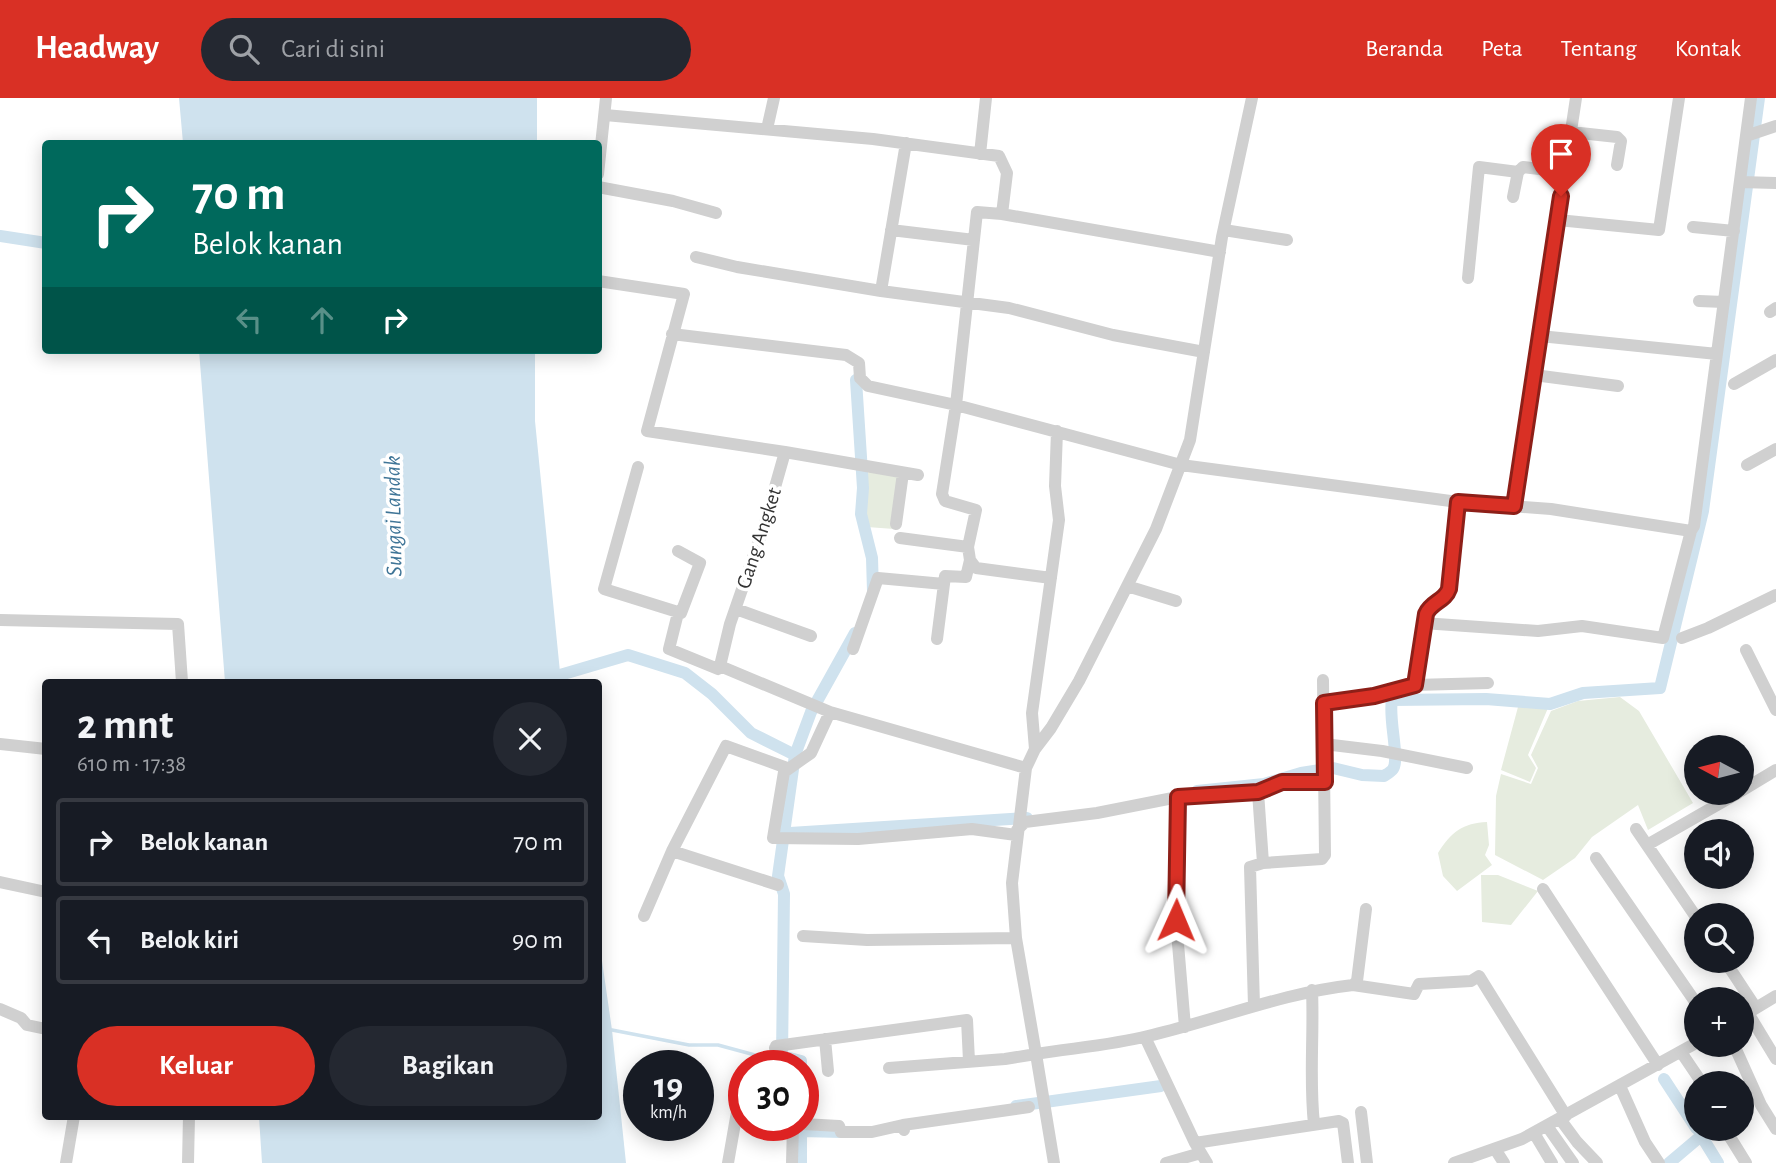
<!DOCTYPE html>
<html lang="id">
<head>
<meta charset="utf-8">
<style>
  body { margin:0; font-family:"Alegreya Sans",sans-serif; background:#242831; color:#f1f3f6; height:100vh; display:flex; flex-direction:column; font-size:26px; white-space:nowrap }
  * { box-sizing:border-box; margin:0 }
  p { font-size:23px; color:#9ea1a6 }
  .icon { flex:none; width:38px; height:38px; fill:none; stroke:currentColor; stroke-width:2; stroke-linecap:round; stroke-linejoin:round }
  .map { position:relative; flex:1; overflow:hidden }
  .panel { position:absolute; left:42px; top:581px; width:560px; height:441px; display:flex; flex-direction:column; background:#171b24; border-radius:7px; box-shadow:0 4px 18px #0003 }
  .panel>* { flex:none }
  .top-card { position:absolute; left:42px; top:42px; width:560px; height:214px; border-radius:7px; box-shadow:0 4px 18px #0003; background:#00695c; color:#fff; overflow:hidden }
  .needle { width:46px; rotate:277deg }
  .tools { position:absolute; left:1684px; top:637px; display:grid; gap:14px }
  .tools a { display:grid; place-items:center; width:70px; height:70px; border-radius:50%; background:#171b24; box-shadow:0 4px 18px #0003; font-size:35px }
  .speed { position:absolute; left:623px; top:952px; display:flex; gap:14px; font-size:35px; font-weight:700; text-align:center }
  .speed>* { display:grid; place-content:center; width:91px; height:91px; border-radius:50%; background:#171b24; box-shadow:0 4px 18px #0003; line-height:1 }
  .speed small { font-size:18px; font-weight:400 }
  .speed .limit { border:10px solid #d22; background:#fff; color:#111 }
  .pin { position:absolute; display:grid; place-items:center; width:60px; height:60px; color:#fff; margin:-72px -30px; border-radius:50% 50% 50% 0; rotate:-45deg; box-shadow:0 0 7px #0007 }
  .pin .icon { rotate:45deg }
  .me { position:absolute; width:77px; margin:-38px; rotate:1deg; stroke-linejoin:round; filter:drop-shadow(0 0 5px #0008) }
  .turn { display:flex; align-items:center; gap:24px; height:147px; padding:0 35px; font-size:32px }
  .turn .icon { width:91px; height:91px; stroke-width:2.5 }
  .turn b { display:block; font-size:49px; line-height:60px }
  .lanes { display:flex; align-items:center; height:66px; padding:0 35px; background:#0003; justify-content:center; gap:35px; direction:ltr }
  .lanes .off { opacity:.35 }
  .round { display:grid; place-items:center; flex:none; width:74px; height:74px; border-radius:37px; background:#242831 }
  .headline { display:flex; align-items:center; justify-content:space-between; height:119px; padding:0 35px }
  h1 { font-size:42px; font-weight:600; line-height:52px }
  .action { display:flex; gap:14px; margin-top:auto; padding:14px 35px }
  .action a { flex:1; height:80px; border-radius:42px; background:#d93025; color:#fff; font-size:28px; font-weight:600; line-height:80px; text-align:center }
  .action a+a { background:#242831; color:#f1f3f6 }
  ul { padding:0; list-style:none }
  li { display:flex; align-items:center; gap:21px; height:88px; margin:0 14px 10px; padding:0 21px; border:4px solid #363941; border-radius:7px }
  li div { flex:1 }
  li b { display:block; font-size:26px }
  li em { font-style:normal }
  header { display:flex; align-items:center; gap:42px; box-sizing:border-box; height:98px; padding:0 35px; background:#d93025; color:#fff }
  header strong { font-size:33px }
  nav { display:flex; gap:38px; margin-inline-start:auto; font-size:24px }
  .search { width:490px; height:63px; background:#242831; display:flex; align-items:center; gap:18px; box-sizing:border-box; padding:0 24px; border-radius:38px; color:#9ea1a6; font-size:26px }
  .map>svg:first-child { display:block }
</style>
</head>
<body>
<header>
<strong>Headway</strong>
<div class="search"><svg class="icon" aria-label="search" viewBox="0 0 24 24"><circle cx="10" cy="10" r="6"/><path d="M15 15l6 6"/></svg>Cari di sini</div>
<nav><a>Beranda</a><a>Peta</a><a>Tentang</a><a>Kontak</a></nav>
</header>
<div class="map">
<svg width="1776" height="1065" viewBox="0 0 1776 1065">
  <rect width="100%" height="100%" fill="#fff"/>
  <!-- green -->
  <path fill="#e6ecdf" d="M869,370l34,5 -9,56 -27,-2 -3,-30z
    M1620,599l19,14 54,92 -45,27 -10,-25 -46,32 -17,21 -32,22 -48,-25 1,-59 5,-22 30,10 7,-16 -7,-13 20,-44 27,-10z
    M1518,609l30,1 -20,47 8,13 -6,14 -29,-12z
    M1487,724l2,23 -4,10 7,10 -35,26 -14,-15 -5,-23c13,-21 25,-30 49,-31z
    M1481,777h17l40,16 -27,34 -29,-3z"/>
  <!-- water -->
  <path fill="#cfe2ee" d="M179,0h358v45h-354z
    M199,252h336v71l26,261h-336z
    M599,842l13,90 14,133h-364l-3,-46 339,-1z"/>
  <g fill="none" stroke-linecap="round" stroke-linejoin="round">
    <!-- stream -->
    <path stroke="#cfe2ee" stroke-width="3.5" d="M612,932l77,15h29l37,10 21,1"/>
    <!-- canal -->
    <path stroke="#cfe2ee" stroke-width="12" d="M0,138l46,7
      M856,282l7,108 -2,26 11,44 1,33
      M560,577l68,-20 57,18 27,21 39,39 44,22
      M1197,693l67,-7 37,-11 32,-5 29,7 22,1c3,-2 7,-4 9,-7 7,-10 -5,-52 -1,-69l94,-1 64,5 33,-11 77,-5 43,-177 56,-413
      M790,735l237,-15
      M801,968v-5l-19,-5 2,-162 -6,-18 17,-121 16,-43 44,-79
      M1664,981l32,49
      M1016,1008l145,-20
      M801,1028v37
      M801,1033l41,1
      M1699,1034l19,31
      M1669,1065l32,-27"/>
    <!-- minor -->
    <path stroke="#d0d0d0" stroke-width="12" d="M1252,0l-30,139 -32,203 -34,89 -77,152 -28,47 -16,21 -9,19 -14,115 4,55 20,116c37,-6 76,-9 112,-18 69,-16 134,-43 205,-51l4,-4 9,-72
      M605,17l268,24 126,17 8,17 -5,41
      M767,31l7,-31
      M1571,34l46,5 4,4 -4,24
      M1746,38l30,-10
      M980,56l6,-56
      M598,76l8,-76
      M1740,84l36,1
      M598,89l75,14 43,12
      M1513,99l5,-25 5,-5 41,5
      M1558,122l101,10 20,-132
      M1693,129l41,4
      M891,132l83,10
      M1224,132l63,10
      M696,159l41,10 144,24 128,17 104,27 91,17
      M1468,180l11,-111 39,5
      M598,183l86,13 -37,137 138,21 -21,74 -34,98 -10,42 110,46 196,56
      M881,193l25,-148
      M1699,203l25,1
      M1770,214l6,-4
      M672,236l174,21 13,8 1,15 8,8 88,19 225,60 277,37 93,7 140,22 3,-5 57,-428
      M1540,238l177,18
      M1534,277l84,11
      M1734,286l42,-24
      M785,354l133,23
      M1747,367l29,-16
      M638,369l-34,122 77,24 19,-50 -22,-12
      M1514,408l62,-408
      M896,426l7,-51
      M900,440l68,9 2,13 6,8 75,10
      M968,449l8,-37 -31,-9 -3,-7 14,-89 21,-193 25,2 218,38
      M944,486l1,-8 21,1 4,-17
      M1127,488l49,15
      M736,511l75,27
      M678,515l-9,36 49,20 2,-3
      M0,522l178,4 4,58
      M1423,525l115,8 44,-5 81,12 28,-107
      M1682,540l26,-10 68,-33
      M853,551l25,-71 66,6 -7,55
      M1746,552l30,60
      M1415,587l11,-71c5,-12 19,-13 23,-25l9,-87
      M1324,605l50,-7 41,-11 73,-2
      M830,614l-19,41 -27,19 -11,66 85,1 114,-10 44,6
      M0,646l46,5
      M1324,646l58,7 85,17
      M1035,651l-3,-36 27,-193 -4,-34 2,-55
      M1741,693l35,-21
      M1258,694l5,71
      M1178,699l-2,123 9,107
      M1636,731l60,88
      M1017,732l8,-8 72,-9 81,-16 80,-5 24,-10h43
      M1647,747l91,-52
      M672,753l54,-105 61,22
      M1596,760l100,145
      M0,784l46,10
      M1543,791l115,176
      M644,818l28,-65 106,34
      M803,838l64,4 149,-2
      M1725,863l31,47
      M1353,887l61,9 5,-10 52,-3 8,-5 87,140
      M1312,892c2,46 -3,88 2,134
      M1254,908l-4,-139 13,-4 59,-4 3,-4 -2,-175
      M0,911l21,9 6,7 19,4
      M1751,913l25,-15
      M1748,915l28,46
      M1145,939l50,106 12,20
      M825,941l3,32
      M1734,947l27,60 15,24
      M776,948l191,-26 2,41
      M775,950l5,13 11,5
      M1681,954l21,31
      M889,970l116,-9 31,-5 18,109
      M1620,988l25,56 14,21
      M1361,1014l6,51
      M1560,1021l17,23 20,21
      M803,1026l36,2 2,6h31l31,-7 1,5
      M903,1027l126,-18
      M1547,1028l26,37
      M1725,1031l21,34
      M1534,1035l18,30
      M1195,1045l144,-22 4,2 5,40
      M1495,1051l9,14
      M66,1065l8,-47
      M188,1065l1,-47
      M728,1065l16,-91
      M792,1065l1,-38
      M1166,1065l35,-10
      M1454,1065l68,-24 174,-96"/>
  </g>
  <g fill="none" stroke-linecap="round" stroke-linejoin="round">
    <!-- route casing -->
    <g stroke="#8d1f18" stroke-width="18">
      <path id="route" d="M1176,822l2,-123 80,-5 24,-10h43l-1,-79 50,-7 41,-11 11,-71c5,-12 19,-13 23,-25l9,-87 56,4 47,-310"/>
    </g>
    <!-- route -->
    <use href="#route" stroke="#d93025" stroke-width="12"/>
  </g>
  <g text-anchor="middle" dominant-baseline="central" stroke-width="7" stroke-linejoin="round" paint-order="stroke">
    <!-- street labels -->
    <g font-size="21" fill="#333" stroke="#fff">
      <text transform="translate(759 440) rotate(-72)">Gang Angket</text>
    </g>
    <!-- water labels -->
    <g font-size="23" font-style="italic" fill="#3f7597" stroke="#fff">
      <text transform="translate(394 418) rotate(-91)">Sungai Landak</text>
    </g>
  </g>
</svg>
<div class="tools">
<a><svg class="needle" viewBox="-14 -14 28 28"><path d="M0-13l5 13h-10z" fill="#e53935"/><path d="M0 13l5-13h-10z" fill="#9ea1a6"/></svg></a>
<a><svg class="icon" aria-label="sound" viewBox="0 0 24 24"><path d="M4 9h4l5-4v14l-5-4H4zM17 9q2 3 0 6"/></svg></a>
<a><svg class="icon" aria-label="search" viewBox="0 0 24 24"><circle cx="10" cy="10" r="6"/><path d="M15 15l6 6"/></svg></a>
<a>+</a>
<a>−</a>
</div>
<div class="speed"><div>19<small>km/h</small></div><div class="limit">30</div></div>
<div class="pin" style="left:1561px;top:98px;background:#d93025"><svg class="icon" aria-label="arrive" viewBox="0 0 24 24"><path d="M6 21V4h12l-3 4 3 4H6"/></svg></div>
<svg class="me" style="left:1176px;top:822px" viewBox="-20 -20 40 40"><path d="M0-17L14 15 0 8-14 15z" fill="#d93025" stroke="#fff" stroke-width="4"/></svg>
<div class="top-card">
<div class="turn"><svg class="icon" aria-label="right" viewBox="0 0 24 24"><path d="M7 20v-9h11M14 6l5 5-5 5"/></svg><div><b>70 m</b>Belok kanan</div></div>
<div class="lanes"><svg class="icon off" aria-label="left" viewBox="0 0 24 24"><path d="M17 20v-9H6M10 6l-5 5 5 5"/></svg><svg class="icon off" aria-label="ahead" viewBox="0 0 24 24"><path d="M12 20V5M6 11l6-6 6 6"/></svg><svg class="icon" aria-label="right" viewBox="0 0 24 24"><path d="M7 20v-9h11M14 6l5 5-5 5"/></svg></div>
</div>
<section class="panel">
<div class="headline"><div><h1>2 mnt</h1><p>610 m · 17:38</p></div><a class="round"><svg class="icon" aria-label="close" viewBox="0 0 24 24"><path d="M6 6l12 12M18 6L6 18"/></svg></a></div>
<ul>
<li><svg class="icon" aria-label="right" viewBox="0 0 24 24"><path d="M7 20v-9h11M14 6l5 5-5 5"/></svg><div><b>Belok kanan</b></div><em>70 m</em></li>
<li><svg class="icon" aria-label="left" viewBox="0 0 24 24"><path d="M17 20v-9H6M10 6l-5 5 5 5"/></svg><div><b>Belok kiri</b></div><em>90 m</em></li>
</ul>
<div class="action"><a>Keluar</a><a>Bagikan</a></div>
</section>
</div>
</body>
</html>
